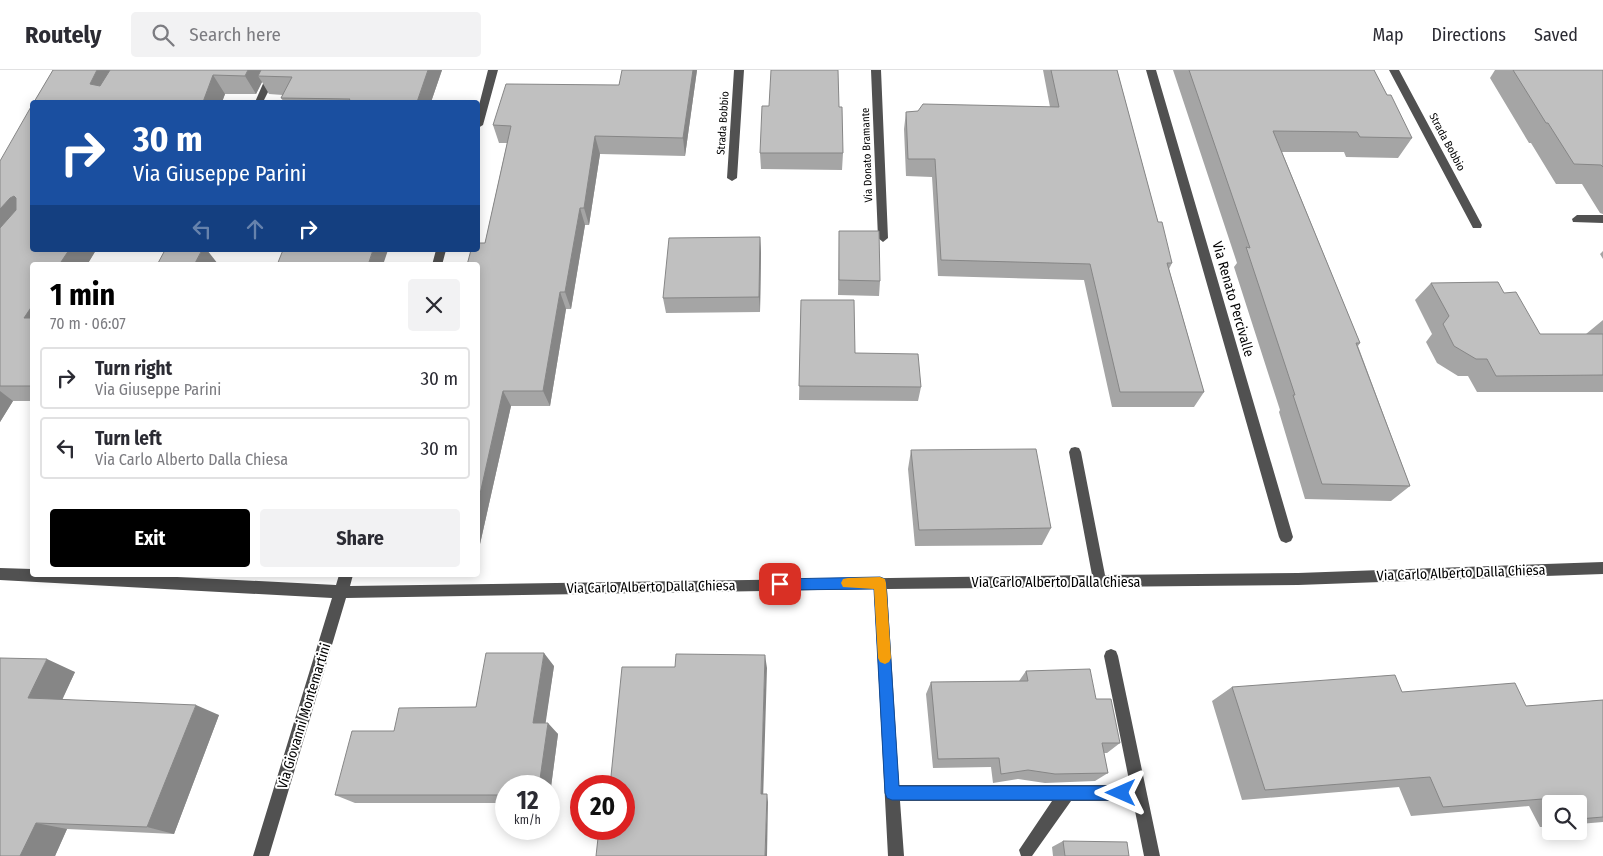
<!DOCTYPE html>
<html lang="en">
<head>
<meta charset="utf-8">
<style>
  body { margin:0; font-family:"Fira Sans Condensed",sans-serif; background:#f2f2f3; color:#2b2b33; height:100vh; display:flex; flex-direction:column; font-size:19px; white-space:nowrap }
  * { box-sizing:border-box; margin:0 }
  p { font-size:16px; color:#7c7c81 }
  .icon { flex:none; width:28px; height:28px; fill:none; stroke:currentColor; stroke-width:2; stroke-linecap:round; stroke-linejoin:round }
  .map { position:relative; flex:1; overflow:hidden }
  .sheet { position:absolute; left:30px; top:192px; width:450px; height:315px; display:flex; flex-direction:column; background:#fff; border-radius:5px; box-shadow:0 2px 12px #0003 }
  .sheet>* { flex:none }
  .top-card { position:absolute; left:30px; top:30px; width:450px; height:152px; border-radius:5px; box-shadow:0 2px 12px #0003; background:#1a4fa0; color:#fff; overflow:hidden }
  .tools { position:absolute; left:1542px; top:725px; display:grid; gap:10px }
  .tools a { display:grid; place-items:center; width:45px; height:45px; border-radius:5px; background:#fff; box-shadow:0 2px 12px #0003; font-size:25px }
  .speed { position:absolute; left:495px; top:705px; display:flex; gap:10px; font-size:25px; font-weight:700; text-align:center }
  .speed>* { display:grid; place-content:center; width:65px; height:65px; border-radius:50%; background:#fff; box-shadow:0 2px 12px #0003; line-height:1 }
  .speed small { font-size:12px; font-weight:400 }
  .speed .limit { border:8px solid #d22; background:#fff; color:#111 }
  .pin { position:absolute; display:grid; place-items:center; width:42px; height:42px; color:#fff; margin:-21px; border-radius:10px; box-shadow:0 2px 8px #0006 }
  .me { position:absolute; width:55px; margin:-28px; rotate:270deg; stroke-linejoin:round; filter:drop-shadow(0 0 4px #0008) }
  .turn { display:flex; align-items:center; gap:18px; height:105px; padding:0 20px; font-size:22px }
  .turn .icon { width:65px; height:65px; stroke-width:2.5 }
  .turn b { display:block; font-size:35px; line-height:42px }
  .lanes { display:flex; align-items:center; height:48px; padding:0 20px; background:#0003; justify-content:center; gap:25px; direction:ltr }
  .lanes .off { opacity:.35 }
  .round { display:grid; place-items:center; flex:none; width:52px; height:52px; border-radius:5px; background:#f2f2f3 }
  .overview { display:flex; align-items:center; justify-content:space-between; height:85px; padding:0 20px }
  h1 { font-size:30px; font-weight:700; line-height:38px; color:#000 }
  .button { display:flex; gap:10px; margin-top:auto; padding:10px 20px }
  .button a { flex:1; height:58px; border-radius:5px; background:#000; color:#fff; font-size:20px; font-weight:700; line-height:58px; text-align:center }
  .button a+a { background:#f2f2f3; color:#2b2b33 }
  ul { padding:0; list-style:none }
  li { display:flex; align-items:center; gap:15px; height:62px; margin:0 10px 8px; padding:0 10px; border:2px solid #e1e1e2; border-radius:5px }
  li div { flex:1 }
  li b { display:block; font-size:19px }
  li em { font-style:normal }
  header { display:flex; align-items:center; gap:30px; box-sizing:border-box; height:70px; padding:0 25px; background:#fff; border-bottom:1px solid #e1e1e2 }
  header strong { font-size:24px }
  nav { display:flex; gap:28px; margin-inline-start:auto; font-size:18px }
  .search { width:350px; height:45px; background:#f2f2f3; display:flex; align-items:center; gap:12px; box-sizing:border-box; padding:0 18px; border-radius:5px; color:#7c7c81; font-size:19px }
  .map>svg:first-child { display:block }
</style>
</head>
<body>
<header>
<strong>Routely</strong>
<div class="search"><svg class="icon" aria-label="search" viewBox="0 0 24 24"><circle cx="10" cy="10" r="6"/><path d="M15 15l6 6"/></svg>Search here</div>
<nav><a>Map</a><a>Directions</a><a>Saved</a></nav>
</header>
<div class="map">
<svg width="1603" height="786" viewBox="0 0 1603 786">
  <rect width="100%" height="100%" fill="#fff"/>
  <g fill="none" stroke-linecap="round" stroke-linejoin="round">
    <!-- minor -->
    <path fill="#515151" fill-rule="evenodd" d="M269,0h10l-16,32h-8z
      M488,0h10l-15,55 -5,3v-19z
      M734,0h10l-7,108 -5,3 -5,-3z
      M871,0h10l7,168 -5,4 -5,-4z
      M1146,0h10l137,467 -2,4 -5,2 -5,-2 -2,-4z
      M1389,0h10l83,155 -1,3h-8z
      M1577,145h26v8l-30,-1 -1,-3z
      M436,180h10l-4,15h-10z
      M1075,377l4,1 2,4 24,123 193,-2 305,-11v12l-305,11 -411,4 12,196h231l-26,-129 2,-5 5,-2 5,2 2,5 42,200h-16l-11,-55h-62l-39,55h-11l-2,-6 33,-49h-152l4,55h-16l-14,-267 -528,9 -77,258h-16l79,-258 -332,-18v-12l32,1v6h106l198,10 3,-10h14l-3,11 742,-11 -23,-123 2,-4z"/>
  </g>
  <!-- wall -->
  <path fill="#a5a5a5" d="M53,0h389l-11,32h-147l-3,-4 2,-3 -14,-1 -7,-12 -6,12h-31l-3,8h-188z
    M697,0l-12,86 -85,-2 -11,71h-4l-14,84h-5l-16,97h-39l-33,147v-288l7,-22 22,-100h-8l-6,-18 126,-40z
    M1043,0h74l41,152 14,41 -3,6 35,123 -10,15h-82l-28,-127 -146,-4 -6,-99 -26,-1 -2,-47 2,-17 144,-5z
    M1173,0h201l13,25 25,43 -14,20 -52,-1 -2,-5h-62l78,191 -2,3 52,140 -19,15 -86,-2 -26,-87 1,-2 -46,-143 3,-4z
    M1495,0h108v144l-3,-1 -18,-29h-26l-25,-41h-2l-39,-65z
    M839,37l4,46 -1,17 -81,-1 -1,-16z
    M0,91l96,89 -9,15h-55v136h-19l-13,21z
    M839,161l41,50 -1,15 -41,-1z
    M760,167l1,16 -1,59 -94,1 -3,-15z
    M1603,181v8l-3,-5z
    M1431,213l73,10 36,41h46l17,-14v72h-126l-9,-16h-10l-21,-13 -11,-21 6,-8 -17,-34z
    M801,230l54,53 66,34 -3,14 -119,-1z
    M911,380l140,78 -9,17 -127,1 -7,-77z
    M0,588l75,14 -13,27 157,16 -45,119 -107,-5 -12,27h-55z
    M554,596l-9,57 13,11 -9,68v-16h-43v17h-151l-20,-8 59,-64 82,-24z
    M1026,601l70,28 24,44 -13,10h-3l4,20 -13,8 -50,2 -27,-4 -25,4 -2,-16 -58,1 -7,-74 5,-12 88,-1z
    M1232,617l170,5 124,14 77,-6v122l-24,2v-20h-28v23h-11l-11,-21 -118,10 -12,-29 -157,13 -30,-99z
    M1063,771l66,15h-76l-1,-9z"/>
  <!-- shaded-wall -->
  <path fill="#868686" d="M97,0h15l-8,32 -14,-18z
    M248,0h19l-9,6 4,6 -6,12 -11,-18z
    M428,0h14l-11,32h-14z
    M693,0h4l-12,86 -2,-18z
    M213,5l12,19 -3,8h-19z
    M595,66l5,18 -11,71 -5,-17z
    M14,126l18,18 -32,33v-38l10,-11z
    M580,138l5,17 -14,84 -6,-17z
    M760,167l1,16 -1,59 -1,-15z
    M69,180h27l-9,15h-28z
    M202,180h5l11,14 -1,1h-23z
    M373,180h15l-5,15h-15z
    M560,222l6,17 -16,97 -7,-15z
    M32,236v19l-8,-7z
    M0,321l13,10 -13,21z
    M503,321l8,15 -33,147v-50z
    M544,583l10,13 -10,68 -11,-11z
    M765,585l2,13 -4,134 -2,-8z
    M47,589l28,13 -17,37 -30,-11z
    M196,635l23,10 -45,119 -27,-7z
    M548,653l10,11 -9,68v-16h-10z
    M767,724l1,8 -1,54h-2z
    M36,753l31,6 -12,27h-35z"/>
  <!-- building -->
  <path fill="#c0c0c0" stroke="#868686" d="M53,0h44l-7,14 10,2 10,-16h138l-3,6 -32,-1 -10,27h-169z
    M261,0h167l-11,32h-69l2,-3 -69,-1 11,-21 -34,-1z
    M622,0h71l-10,68 -88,-2 -11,72h-4l-15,84h-5l-17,99h-40l-25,112v-238h-11l4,-15h7v-7h7l26,-117 -18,-1 13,-41 113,1z
    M771,0h67l1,37h3l1,46h-83l2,-47h7z
    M1051,0h66l41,152h4l10,41h-5l37,129h-84l-30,-128 -149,-4 -6,-101h-27l-2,-47 12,-1 5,-7 136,3z
    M1189,0h185l13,25h4l21,43 -52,-1 -3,-5 -84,-1 87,212h-4l54,143 -88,-2 -29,-89h2l-49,-148 4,1z
    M1513,0h90v97l-2,-2 -27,-1 -26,-41h-2z
    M32,35v145h37l-10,15h-27v41l-8,12h8v68h-32v-158l16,-18v-12l-2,-2 -4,2 -10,11v-48z
    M839,161h40l1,50 -41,-1z
    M760,167l-1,60 -96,1 6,-60z
    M165,180h37l-8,15h-37z
    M283,180h90l-5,15h-91z
    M1498,212l6,11 12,-1 24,42h63v41l-107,1 -9,-17h-11l-22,-13 -11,-22 6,-8 -18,-33z
    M801,230h53l1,53 63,1 3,33 -122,-1z
    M1036,379l15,79 -132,2 -8,-80z
    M486,583h58l-11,70h15l-9,63h-33v9h-171l17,-64h42l5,-23 77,-1z
    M676,584l89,1 -4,139h6l-2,62h-169l3,-27h25v-43h-14l12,-119h53z
    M0,588l47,1 -19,39 168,7 -49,122 -111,-4 -16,33h-20z
    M1090,599l6,30h15l9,44h-18l6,30 -53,1 -27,-4 -27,4 -2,-16 -61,1 -7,-77 97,-1 -2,-10z
    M1395,605l7,17 113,-9 11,23 77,-6v117l-24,2v-15h-8l-4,-7 -124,10 -13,-30 -165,13 -33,-103z
    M1063,771l64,1 2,14h-64z"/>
  <!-- route -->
  <path fill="#1a73e8" stroke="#114b97" d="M880,507l5,2 1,4 13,203h222l5,2 2,5 -2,5 -5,2h-229l-5,-2 -2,-5 -11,-204 -94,1 -4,-1 -2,-5 2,-4 4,-1z"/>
  <!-- slow -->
  <path fill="#f59e0b" d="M880,507l5,2 1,4 5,75 -2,4 -4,2 -5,-2 -2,-4 -4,-69 -31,-2 -2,-4 2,-4 5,-1z"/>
  <g text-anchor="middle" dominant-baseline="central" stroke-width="4" stroke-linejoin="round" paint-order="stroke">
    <!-- far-street labels -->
    <g font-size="11" fill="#000" stroke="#fff">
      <text transform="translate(723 53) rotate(-86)">Strada Bobbio</text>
      <text transform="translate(1447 72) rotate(62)">Strada Bobbio</text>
      <text transform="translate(867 85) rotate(-92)">Via Donato Bramante</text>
    </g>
    <!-- street labels -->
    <g font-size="14" fill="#000" stroke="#fff">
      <text transform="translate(1233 229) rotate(74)">Via Renato Percivalle</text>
      <text transform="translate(1461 503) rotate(-2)">Via Carlo Alberto Dalla Chiesa</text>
      <text x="1056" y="512">Via Carlo Alberto Dalla Chiesa</text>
      <text transform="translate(651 517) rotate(-1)">Via Carlo Alberto Dalla Chiesa</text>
      <text transform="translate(304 646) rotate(-73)">Via Giovanni Montemartini</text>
    </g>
  </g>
</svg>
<div class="tools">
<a><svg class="icon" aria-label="search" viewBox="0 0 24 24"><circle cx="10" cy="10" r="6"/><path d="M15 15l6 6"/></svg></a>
</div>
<div class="speed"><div>12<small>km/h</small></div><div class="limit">20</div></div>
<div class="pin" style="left:780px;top:514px;background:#d93025"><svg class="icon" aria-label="arrive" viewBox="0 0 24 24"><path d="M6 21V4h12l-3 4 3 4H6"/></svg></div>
<svg class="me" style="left:1121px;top:723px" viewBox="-20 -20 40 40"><path d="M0-17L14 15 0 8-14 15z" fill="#1a73e8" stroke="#fff" stroke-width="4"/></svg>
<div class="top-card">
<div class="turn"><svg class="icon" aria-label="right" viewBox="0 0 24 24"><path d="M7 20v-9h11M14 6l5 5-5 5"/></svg><div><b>30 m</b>Via Giuseppe Parini</div></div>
<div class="lanes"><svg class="icon off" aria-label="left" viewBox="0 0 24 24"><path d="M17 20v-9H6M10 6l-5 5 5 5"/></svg><svg class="icon off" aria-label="ahead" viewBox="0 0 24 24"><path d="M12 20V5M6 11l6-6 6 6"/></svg><svg class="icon" aria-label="right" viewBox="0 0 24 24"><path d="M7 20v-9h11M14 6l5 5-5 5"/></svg></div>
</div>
<section class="sheet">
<div class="overview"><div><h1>1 min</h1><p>70 m · 06:07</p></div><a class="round"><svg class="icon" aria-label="close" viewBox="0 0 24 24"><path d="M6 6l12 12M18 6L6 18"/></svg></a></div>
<ul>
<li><svg class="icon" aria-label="right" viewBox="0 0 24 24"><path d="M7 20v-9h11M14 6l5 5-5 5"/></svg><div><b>Turn right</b><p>Via Giuseppe Parini</p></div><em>30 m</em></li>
<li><svg class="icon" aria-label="left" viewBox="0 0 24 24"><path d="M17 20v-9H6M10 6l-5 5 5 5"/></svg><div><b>Turn left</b><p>Via Carlo Alberto Dalla Chiesa</p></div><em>30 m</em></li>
</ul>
<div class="button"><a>Exit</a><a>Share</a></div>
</section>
</div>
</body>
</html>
